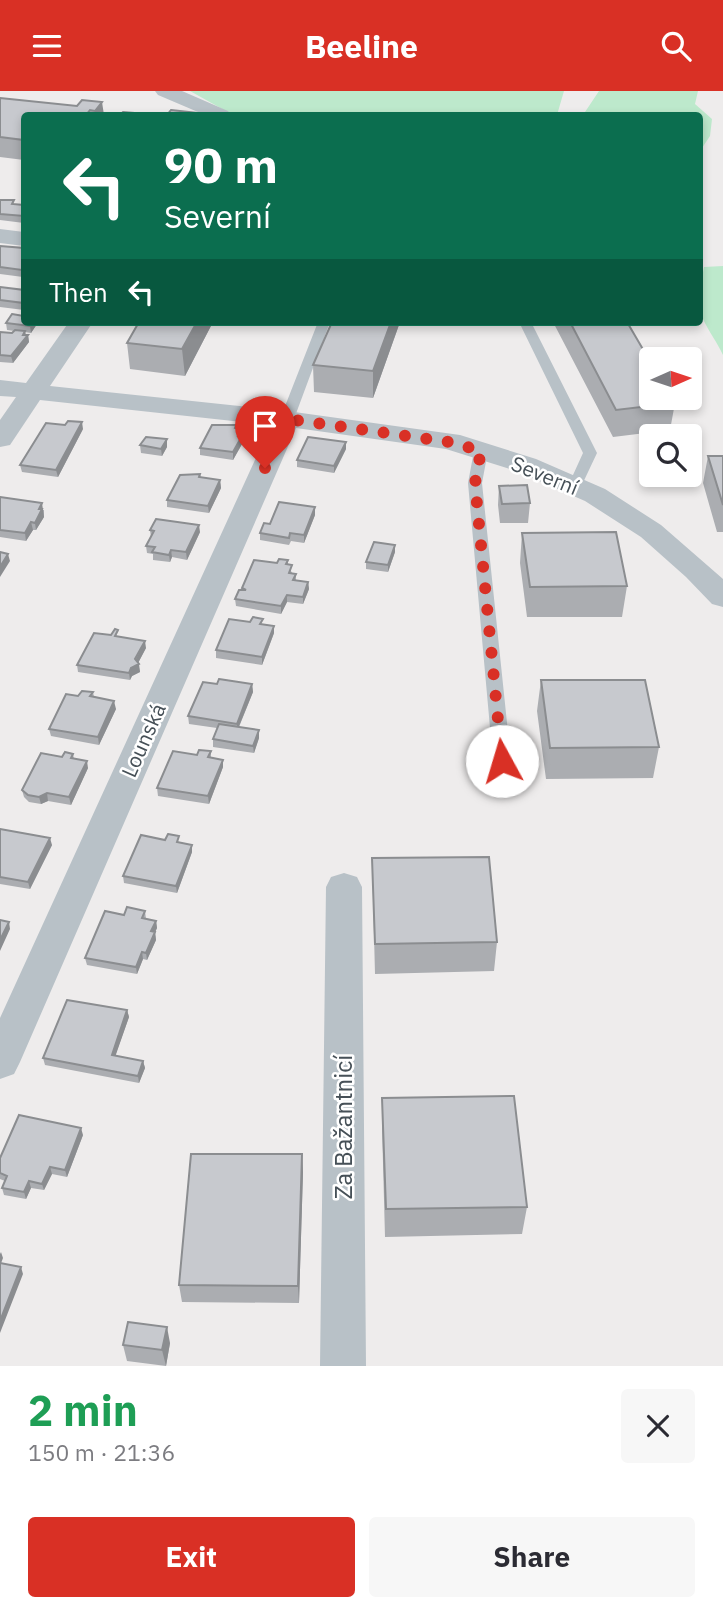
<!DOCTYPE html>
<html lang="en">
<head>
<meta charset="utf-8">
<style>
  body { margin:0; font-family:"IBM Plex Sans",sans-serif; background:#f7f7f7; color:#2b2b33; height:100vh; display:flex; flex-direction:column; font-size:26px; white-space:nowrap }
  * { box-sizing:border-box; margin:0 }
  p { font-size:23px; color:#7c7c81 }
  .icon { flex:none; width:38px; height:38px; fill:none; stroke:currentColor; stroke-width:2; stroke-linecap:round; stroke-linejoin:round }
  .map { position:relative; height:1275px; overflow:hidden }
  .details { display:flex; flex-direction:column; background:#fff; flex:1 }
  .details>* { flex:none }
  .hud { position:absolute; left:21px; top:21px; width:682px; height:214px; border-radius:7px; box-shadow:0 4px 10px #0003; background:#0b6e4f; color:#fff; overflow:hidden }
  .needle { width:46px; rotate:87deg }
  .controls { position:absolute; left:639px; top:256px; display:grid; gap:14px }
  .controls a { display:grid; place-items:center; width:63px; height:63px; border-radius:7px; background:#fff; box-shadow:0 4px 10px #0003; font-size:35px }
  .pin { position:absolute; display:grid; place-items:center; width:60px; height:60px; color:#fff; margin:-72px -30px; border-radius:50% 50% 50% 0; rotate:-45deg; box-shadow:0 0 7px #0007 }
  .pin .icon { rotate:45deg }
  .me { position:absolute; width:77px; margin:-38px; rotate:354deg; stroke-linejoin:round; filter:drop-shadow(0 0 5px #0008) }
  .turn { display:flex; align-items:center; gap:24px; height:147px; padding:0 28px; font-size:32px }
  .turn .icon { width:91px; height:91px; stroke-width:2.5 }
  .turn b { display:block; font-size:49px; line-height:60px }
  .then { display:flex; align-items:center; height:66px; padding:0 28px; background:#0003; gap:14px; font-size:26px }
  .round { display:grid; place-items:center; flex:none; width:74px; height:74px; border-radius:7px; background:#f7f7f7 }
  .headline { display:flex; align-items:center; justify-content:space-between; height:119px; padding:0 28px }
  h1 { font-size:42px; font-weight:700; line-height:52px; color:#1e9e55 }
  .cta { display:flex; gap:14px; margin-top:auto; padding:14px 28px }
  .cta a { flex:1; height:80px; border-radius:7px; background:#d93025; color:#fff; font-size:28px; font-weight:700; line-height:80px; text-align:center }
  .cta a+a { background:#f7f7f7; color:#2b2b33 }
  header { display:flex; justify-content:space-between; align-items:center; height:91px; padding:0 28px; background:#d93025; color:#fff; font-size:32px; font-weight:700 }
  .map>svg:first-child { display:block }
</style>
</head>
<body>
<header><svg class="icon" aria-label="menu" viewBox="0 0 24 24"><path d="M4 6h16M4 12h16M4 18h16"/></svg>Beeline<svg class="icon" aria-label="search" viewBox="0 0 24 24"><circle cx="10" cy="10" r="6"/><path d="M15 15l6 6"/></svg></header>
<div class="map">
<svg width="723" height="1275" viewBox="0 0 723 1275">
  <rect width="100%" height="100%" fill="#eeecec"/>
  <!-- green -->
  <path fill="#bde9cc" d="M190,0h374l-7,24h-324z
    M599,0h99l-3,13 17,15 -2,17 -10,15v-36h-117z
    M723,175v89c-6,-13 -14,-23 -20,-36 -8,-15 -2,-36 1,-52z"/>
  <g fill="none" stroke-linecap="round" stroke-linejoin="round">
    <!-- lane -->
    <path fill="#b8c1c7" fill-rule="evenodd" d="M318,231h12l-36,97 -7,4 -5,-1 -2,-3z
      M519,231h12l66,131 -17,36h-10l-2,-3 15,-33z
      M481,356l7,4 -6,32 29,278 -3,5h-12l-3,-5 -25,-278 6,-32z"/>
    <!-- street -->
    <path fill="#b8c1c7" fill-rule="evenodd" d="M155,0h27l46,20 3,4h-26l-47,-20z
      M0,138l24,3v14l-24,-3z
      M69,231h24l-43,64 237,25 173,24 76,24 69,30 56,36 62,54v28l-11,-3 -26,-27 -45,-40 -56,-36 -69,-30 -70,-22 -150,-21 -276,634 -6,12 -14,5v-61l271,-593 -231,-25 -30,45 -10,2v-27l16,-23 -16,-1v-16l26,3z
      M344,782l13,4 5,10 4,479h-46l6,-479 5,-10z"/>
  </g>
  <!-- wall -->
  <path fill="#abadb1" d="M0,7l77,8 5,-6 22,15h-80v45l-24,-3z
    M0,109l15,4 9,1v18l-24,-3z
    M0,155l24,2v28l-1,1 -23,-3z
    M0,196l24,3v20l-24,-3z
    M37,231v2l-6,9 -6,-1 1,3h2l1,7 -16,21 -13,-1v-30l12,1 2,-2 -7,-1 -1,-7z
    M213,231l-28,54 -55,-7 -3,-26z
    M332,231h68l-27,76 -59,-6 -1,-27z
    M553,231h74l48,81 -5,27 -57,7z
    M236,337l5,8 1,8 -9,16 -33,-5v-7z
    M83,338l-25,48 -36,-5 -2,-7z
    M140,354l27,2 -5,9 -21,-3z
    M346,358l-12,24 -37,-6v-7z
    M708,365h15v76h-6l-14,-49z
    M200,383l1,4 19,2 1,8 -12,25 -42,-6v-7z
    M499,395l31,17 -2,20h-28l-2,-18z
    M0,406l44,13v7l-8,13h-3l-7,11 -26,-4z
    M315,416v8l-11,28 -13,-2 -2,4 -29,-5v-7l10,-9z
    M150,439l50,2 -13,28 -15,-3 -2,5 -17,-2v-6l-6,-1 -1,-7 5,-9z
    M522,442l105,53 -5,31h-95l-7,-54z
    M395,454v7l-7,20 -22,-3v-7z
    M288,469v5l4,8 4,1v6l12,2 1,7 -6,15 -16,-2 -6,12 -45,-8 -1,-7 7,-9v-2l35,-25z
    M263,533l11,2v7l-12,32 -46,-7v-8z
    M119,546l27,11 -8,15 2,9 -8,4 -2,4 -52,-8 -1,-7z
    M541,589l118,67 -6,31 -107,1 -9,-68z
    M217,593h35l1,8 -14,35 20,11 -5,15 -41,-6v-8l4,-11 -28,-4 -1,-8z
    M93,601l1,5 22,12 -17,36 -48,-9 -2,-7 29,-33z
    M211,660v7l12,2v7l-14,37 -51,-8 -1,-8 40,-33z
    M73,663l1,5 14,9 -17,37 -23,-4 -7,3 -12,-2 -5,-5 -2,-7 40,-33z
    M0,738l52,16 -22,44 -30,-5z
    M180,752l12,9 -15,41 -53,-10 -1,-7z
    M372,767l125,84 -3,29 -119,3z
    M145,820l1,8 10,2 1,7 -2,4 1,8 -9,20 -4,-1 -6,15 -50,-9 -2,-7 39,-43z
    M127,919l2,7 -14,39 28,5 2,7 -6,15 -94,-18 -2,-7z
    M382,1007l145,109 -5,27 -137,3 -3,-111z
    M83,1044l-16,42 -15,-3 -8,16 -13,-2 -5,11 -22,-4 -2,-7 3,-7 -5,-2v-21z
    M302,1063l1,18 -4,131 -117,-1 -3,-17z
    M170,1252l-4,23 -39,-5 -4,-16z"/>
  <!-- shaded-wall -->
  <path fill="#8b8d90" d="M102,11l2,13h-8l-1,-4z
    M33,231h4v2l-6,9 -1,-7z
    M197,231h16l-28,54 -3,-27z
    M391,231h9l-27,76v-27z
    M25,240l1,6 2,-2 1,7 -16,21 -2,-7z
    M82,331l1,7 -25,48 -2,-7z
    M241,338l1,15 -9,16v-8z
    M167,348v8l-5,9 -1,-7z
    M346,351v7l-12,24v-7z
    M220,389l1,8 -12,25 -1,-7z
    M42,412l2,14 -8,13 -1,-7 4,-14z
    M315,416v8l-11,28v-8z
    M31,431l2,8 -7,11 -1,-8z
    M199,434l1,7 -13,28 -1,-8z
    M395,454v7l-7,20v-7z
    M171,459l1,7 -2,5 -1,-7z
    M8,463l2,7 -10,16v-10z
    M308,491l1,7 -6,15v-7z
    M287,504v7l-6,12v-8z
    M274,535v7l-12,32v-8z
    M145,550l1,7 -9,17 2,-1 1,8 -8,4 -2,4 -1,-7z
    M252,593l1,8 -16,39v-7z
    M114,610l2,8 -17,36 -1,-8z
    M259,639v8l-5,15 -1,-7z
    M223,669v7l-14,37 -1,-8z
    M87,670l1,7 -17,37 -2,-8z
    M47,702l1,8 -7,3 -2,-7z
    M50,747l2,7 -22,44 -2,-7z
    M192,754v7l-15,41 -1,-7z
    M156,830l1,7 -5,11 -1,-8z
    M9,831l1,7 -10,22v-11z
    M155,841l1,8 -9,20 -1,-7z
    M142,861l1,7 -6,15 -1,-7z
    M127,919l2,7 -16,46 -1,-8z
    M143,970l2,7 -6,15 -1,-7z
    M81,1037l2,7 -16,42 -2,-7z
    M302,1063l1,18 -4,131 -1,-17z
    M50,1076l2,7 -8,16 -2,-6z
    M29,1090l2,7 -5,11 -2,-7z
    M1,1161l2,6 -3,8v-12z
    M21,1176l2,7 -23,59v-12z
    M167,1236l3,16 -4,23 -4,-16z"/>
  <!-- building -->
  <path fill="#c7c9ce" stroke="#8b8d90" stroke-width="2" d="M0,7l77,8 5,-6 20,2 -7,9 -5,-1 -4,5h-62v25l-24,-3z
    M171,19l27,3 -2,2h-29z
    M123,21l35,3h-38z
    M0,109h14l-2,4 12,1v11l-24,-2z
    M0,155l24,2v19l-2,3 -22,-3z
    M0,196l24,3v13l-24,-3z
    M12,223l12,2v6h9l-3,4 -24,-3z
    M139,231h58l-15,27 -55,-6z
    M332,231h59l-18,49 -60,-6z
    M570,231h57l24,41v34h20l4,6 -59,7z
    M15,239l10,1 -2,4h5l-17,21 -11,-1v-23l12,1z
    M68,330l14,1 -26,48 -36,-5 26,-42 19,2z
    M212,334h24l-1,3 6,1 -3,7h4l-9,16 -33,-4z
    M146,346l21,2 -6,10 -21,-4z
    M308,346l38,5 -12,24 -37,-6z
    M708,365h15v49z
    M200,383l-1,3 21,3 -12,26 -41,-6 13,-25z
    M527,394l3,18 -28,1 -3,-18z
    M0,406l42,6 -3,6h3l-7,14 -4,-1 -6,11 -25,-3z
    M279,411l36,5 -11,28 -14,-2 -1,5 -29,-5 4,-10 6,1z
    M156,428l43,6 -13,27 -15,-2 -2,5 -17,-3 3,-5 -9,-1 8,-15 -4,-1z
    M616,441l11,54 -97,1 -8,-54z
    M374,451l21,3 -7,20 -22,-3z
    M0,461l8,2 -8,13z
    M279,468l9,1 -2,4 6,1 -3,8 7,1 -3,6 15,2 -5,15 -16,-2 -6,11 -46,-7 4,-9h7l-4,-2 12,-28 23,3z
    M253,526l10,2 -3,5 14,2 -12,31 -46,-7 13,-31 21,3z
    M115,538l3,1 -3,6 30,5 -10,18 4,5 -8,4 -2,5 -52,-8 17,-32 17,2z
    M219,588l33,5 -15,40 -49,-8 15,-34 14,2z
    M541,589h104l14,67 -109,1z
    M82,600l11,1 -3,4 24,5 -16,36 -49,-8 17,-35 12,2z
    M219,633l40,6 -6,16 -40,-7z
    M199,659l12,1 -3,6 15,3 -15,36 -51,-8 16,-37 24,4z
    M65,661l8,2 -2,4 16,3 -18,36 -22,-4 -8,4 -11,-2 -6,-5 19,-37 21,4z
    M0,738l50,9 -22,44 -28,-5z
    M168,743l11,2 -2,6 15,3 -16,41 -53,-10 18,-41 24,5z
    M489,766l8,85 -122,2 -3,-86z
    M127,816l18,4 -3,7 14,3 -5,10 4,1 -9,21 -4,-1 -6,15 -51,-9 20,-47 19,4z
    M0,829l9,2 -9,18z
    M67,909l60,10 -15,45 31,6 -5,15 -95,-18z
    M514,1005l13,111 -141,2 -4,-111z
    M19,1024l62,13 -16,42 -15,-3 -8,17 -13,-3 -5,11 -22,-4 5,-12 -7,-3v-15z
    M191,1063h111l-4,132 -119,-1z
    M0,1172l21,4 -21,54z
    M128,1231l39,5 -5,23 -39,-5z"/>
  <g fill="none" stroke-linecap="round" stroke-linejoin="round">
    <!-- route -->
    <path stroke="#d93025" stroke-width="12" stroke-dasharray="0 21.6" d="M265,377l22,-49 163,23 31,9 -6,32 27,278"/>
  </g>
  <g text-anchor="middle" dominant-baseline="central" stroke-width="5" stroke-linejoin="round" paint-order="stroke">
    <!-- street labels -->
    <g font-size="21" fill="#465057" stroke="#fff">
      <text transform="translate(545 384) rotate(22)">Severní</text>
      <text transform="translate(143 649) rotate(-66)">Lounská</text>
    </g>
    <!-- near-street labels -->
    <g font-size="24" fill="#465057" stroke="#fff">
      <text transform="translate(343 1036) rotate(-90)">Za Bažantnicí</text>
    </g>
  </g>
</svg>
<div class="controls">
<a><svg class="needle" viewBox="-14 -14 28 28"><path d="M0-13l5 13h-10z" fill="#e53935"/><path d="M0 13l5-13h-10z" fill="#7c7c81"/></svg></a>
<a><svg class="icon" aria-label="search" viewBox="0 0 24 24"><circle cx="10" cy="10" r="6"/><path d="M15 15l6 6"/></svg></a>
</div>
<div class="pin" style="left:265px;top:377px;background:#d93025"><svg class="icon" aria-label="arrive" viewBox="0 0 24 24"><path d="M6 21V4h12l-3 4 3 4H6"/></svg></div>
<svg class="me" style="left:502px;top:670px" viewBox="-20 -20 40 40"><circle r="19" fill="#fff"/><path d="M0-13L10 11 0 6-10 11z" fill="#d93025"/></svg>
<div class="hud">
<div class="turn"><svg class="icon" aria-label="left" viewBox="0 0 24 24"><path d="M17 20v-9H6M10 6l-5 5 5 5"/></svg><div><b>90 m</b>Severní</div></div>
<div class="then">Then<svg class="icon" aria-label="left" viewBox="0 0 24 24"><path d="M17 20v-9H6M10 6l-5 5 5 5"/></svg></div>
</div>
</div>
<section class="details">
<div class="headline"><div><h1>2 min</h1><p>150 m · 21:36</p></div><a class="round"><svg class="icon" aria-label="close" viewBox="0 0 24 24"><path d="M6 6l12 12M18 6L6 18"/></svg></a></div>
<div class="cta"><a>Exit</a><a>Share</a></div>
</section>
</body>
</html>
